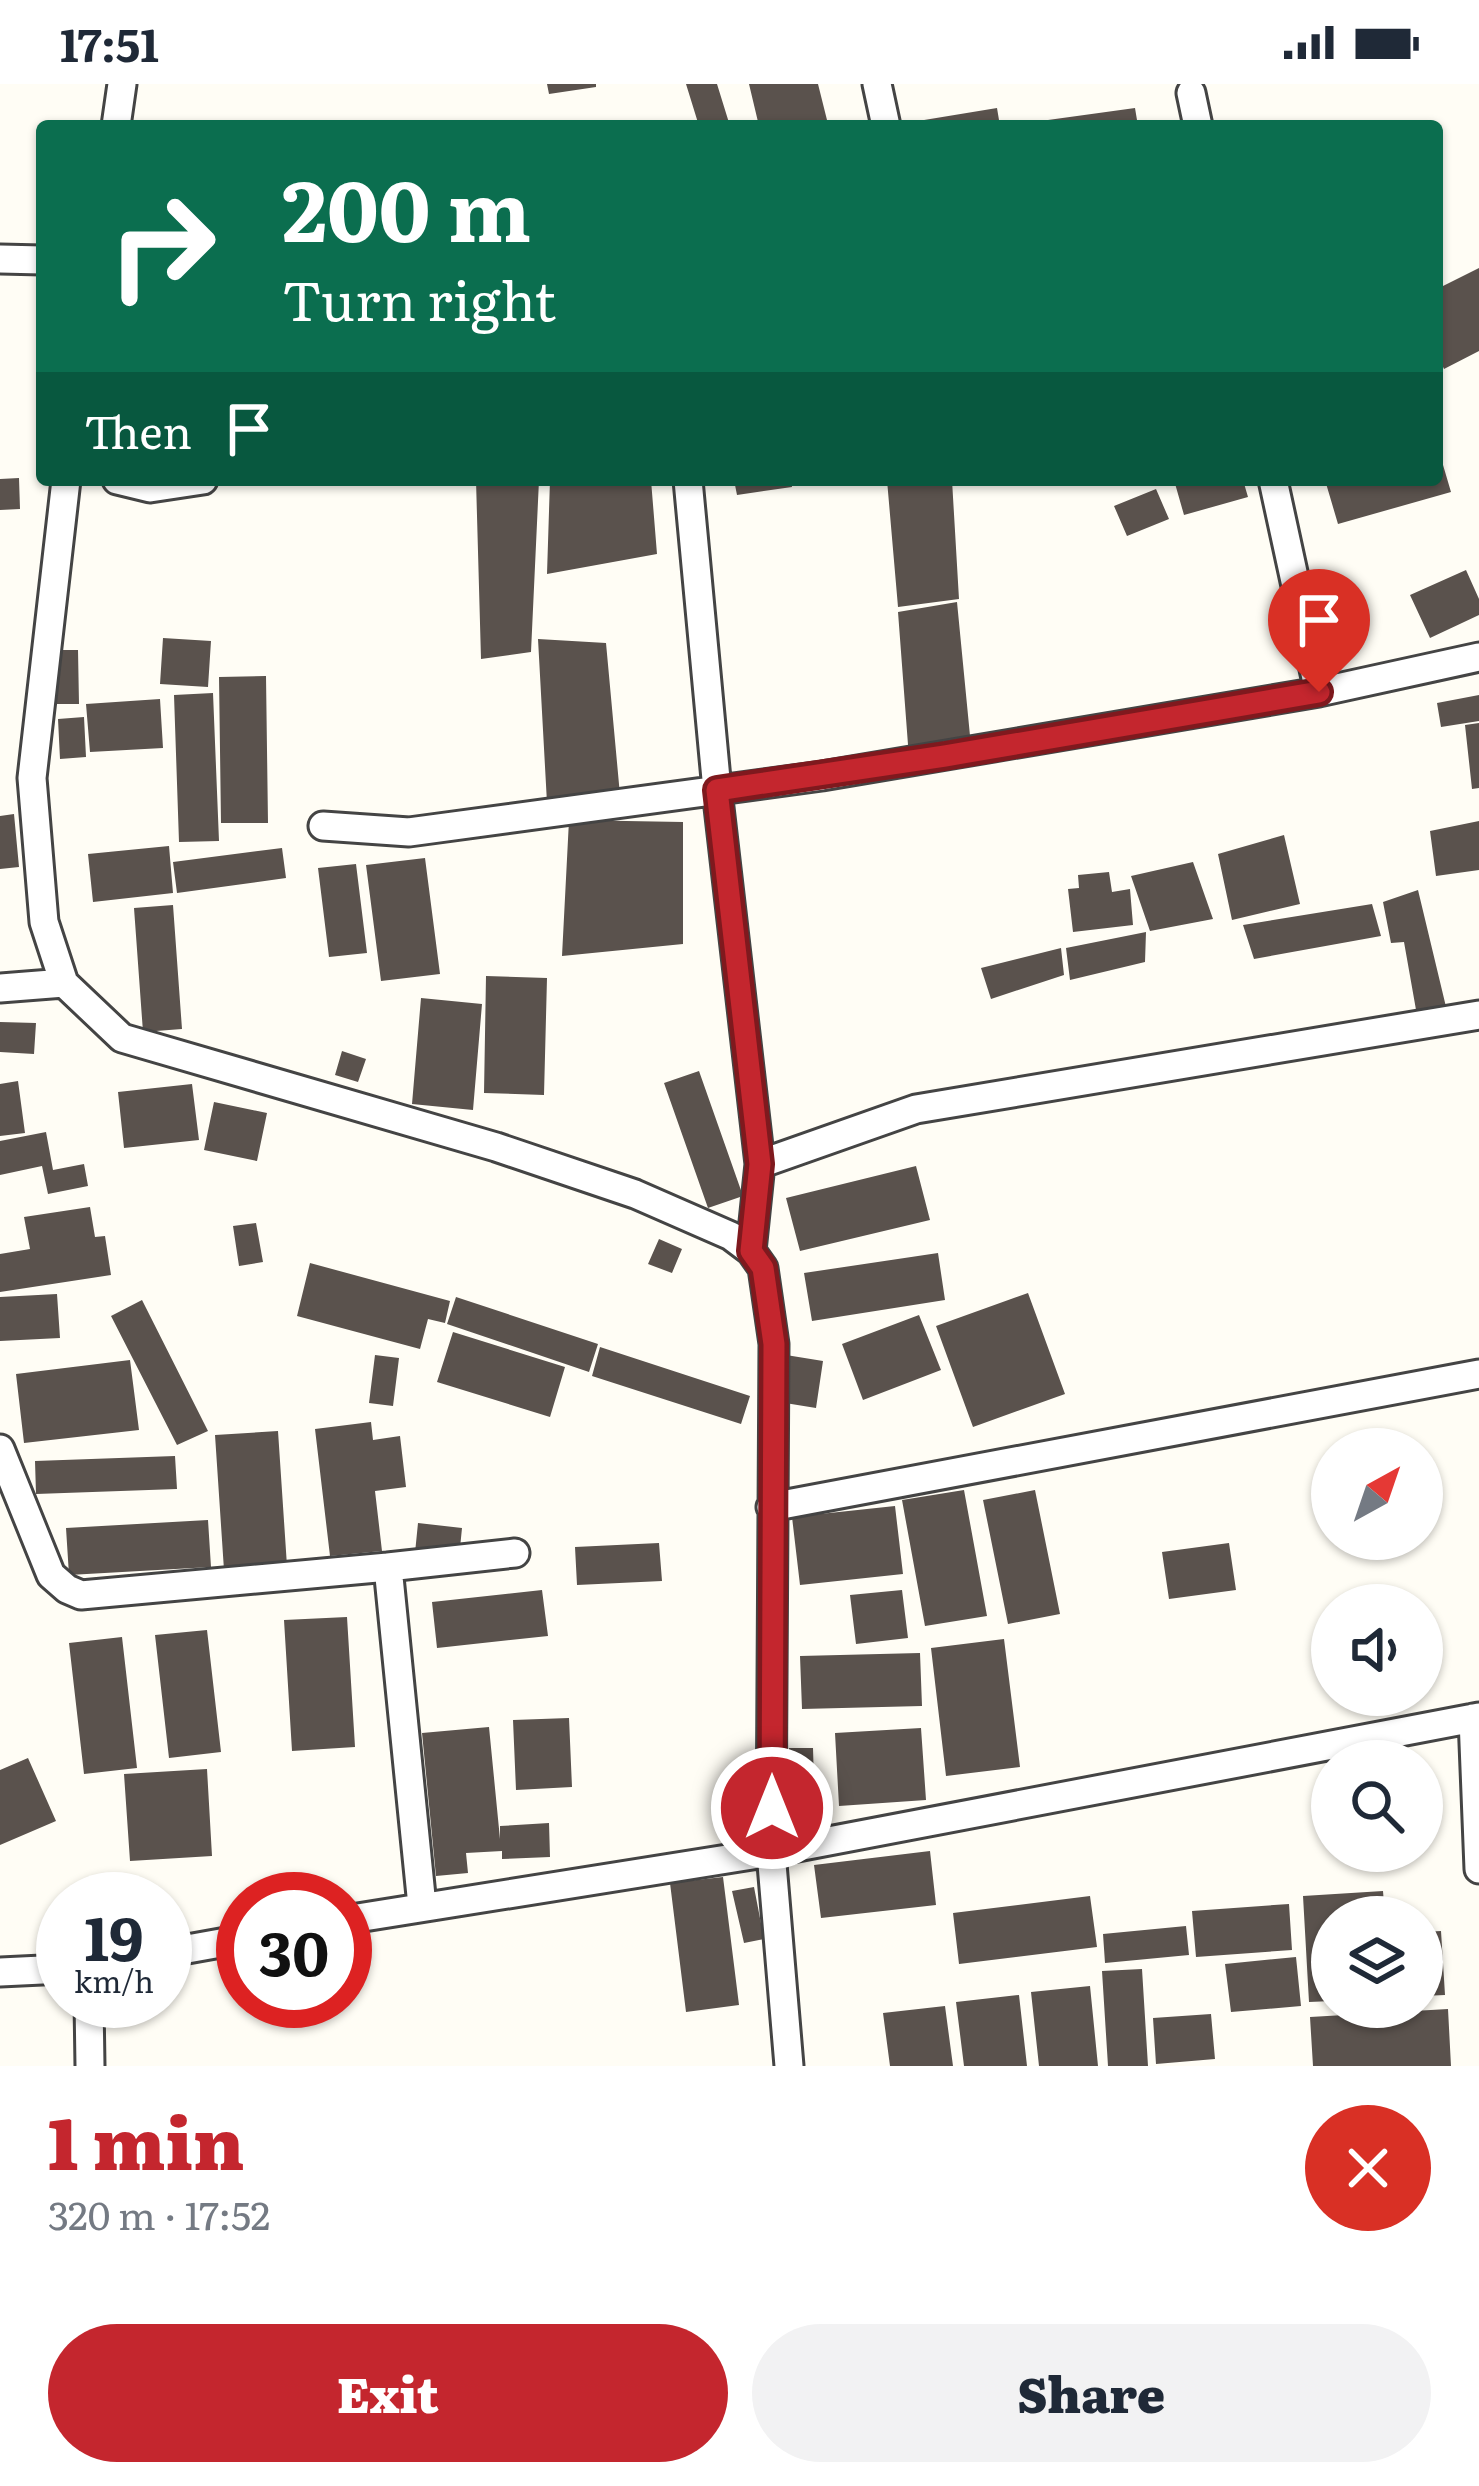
<!DOCTYPE html>
<html lang="en">
<head>
<meta charset="utf-8">
<style>
  body { margin:0; font-family:Literata,serif; background:#f2f2f3; color:#1f2937; height:100vh; display:flex; flex-direction:column; font-size:45px; white-space:nowrap }
  * { box-sizing:border-box; margin:0 }
  p { font-size:39px; color:#747a83 }
  .icon { flex:none; width:66px; height:66px; fill:none; stroke:currentColor; stroke-width:2; stroke-linecap:round; stroke-linejoin:round }
  .map { position:relative; height:1982px; overflow:hidden }
  .drawer { display:flex; flex-direction:column; background:#fff; flex:1 }
  .drawer>* { flex:none }
  .guide { position:absolute; left:36px; top:36px; width:1407px; height:366px; border-radius:12px; box-shadow:0 3px 9px #0004; background:#0b6e4f; color:#fff; overflow:hidden }
  .needle { width:78px; rotate:40deg }
  .buttons { position:absolute; left:1311px; top:1344px; display:grid; gap:24px }
  .buttons a { display:grid; place-items:center; width:132px; height:132px; border-radius:50%; background:#fff; box-shadow:0 3px 9px #0004; font-size:60px }
  .speed { position:absolute; left:36px; top:1788px; display:flex; gap:24px; font-size:60px; font-weight:700; text-align:center }
  .speed>* { display:grid; place-content:center; width:156px; height:156px; border-radius:50%; background:#fff; box-shadow:0 3px 9px #0004; line-height:1 }
  .speed small { font-size:30px; font-weight:400 }
  .speed .limit { border:18px solid #d22; background:#fff; color:#111 }
  .pin { position:absolute; display:grid; place-items:center; width:102px; height:102px; color:#fff; margin:-123px -51px; border-radius:50% 50% 50% 0; rotate:-45deg; box-shadow:0 0 12px #0007 }
  .pin .icon { rotate:45deg }
  .me { position:absolute; width:132px; margin:-66px; rotate:0deg; stroke-linejoin:round; filter:drop-shadow(0 0 9px #0008) }
  .turn { display:flex; align-items:center; gap:42px; height:252px; padding:0 48px; font-size:54px }
  .turn .icon { width:156px; height:156px; stroke-width:2.5 }
  .turn b { display:block; font-size:84px; line-height:102px }
  .then { display:flex; align-items:center; height:114px; padding:0 48px; background:#0003; gap:24px; font-size:45px }
  .round { display:grid; place-items:center; flex:none; width:126px; height:126px; border-radius:63px; background:#f2f2f3 }
  .overview { display:flex; align-items:center; justify-content:space-between; height:204px; padding:0 48px }
  h1 { font-size:72px; font-weight:800; line-height:90px; color:#c4262e }
  .cta { display:flex; gap:24px; margin-top:auto; padding:24px 48px }
  .cta a { flex:1; height:138px; border-radius:72px; background:#c4262e; color:#fff; font-size:48px; font-weight:800; line-height:138px; text-align:center }
  .cta a+a { background:#f2f2f3; color:#1f2937 }
  .status { display:flex; justify-content:space-between; align-items:center; height:84px; padding:0 60px; background:#fff; direction:ltr }
  .status svg { height:33px; fill:currentColor }
  .map>svg:first-child { display:block }
</style>
</head>
<body>
<div class="status"><b>17:51</b><svg viewBox="0 0 49 12"><path d="M0 12V9h3v3zM5 12V6h3v6zM10 12V3h3v9zM15 12V0h3v12zM26 1h20v11H26zM47 4h2v5h-2z"/></svg></div>
<div class="map">
<svg width="1479" height="1982" viewBox="0 0 1479 1982">
  <rect width="100%" height="100%" fill="#fffdf5"/>
  <!-- building -->
  <path fill="#5a524d" d="M547,0h49v3l-47,7z
    M686,0h31l13,42h-31z
    M749,0h69l9,36 -27,6h-41z
    M997,24l3,18h-87l-1,-4z
    M1135,24l3,18h-89l-1,-6z
    M1479,184v83l-35,18 -7,-15v-65z
    M1438,364l13,44 -113,32 -13,-44h112z
    M19,394l1,31 -20,1v-31z
    M476,396h63l-8,172 -50,7z
    M550,396h101l6,74 -110,20z
    M734,396h57l1,7 -55,8z
    M887,396h65l7,119 -61,8z
    M1174,396h69l5,17 -64,18z
    M1156,405l13,30 -42,17 -13,-30z
    M1466,486l13,29v16l-49,23 -20,-43z
    M957,518l14,144 -62,12 -11,-146z
    M163,554l48,3 -3,46 -48,-3z
    M538,555l68,4 14,152 -73,8z
    M56,566h22l1,54h-22z
    M266,592l2,147h-47l-2,-146z
    M213,609l6,148 -40,1 -5,-147z
    M1479,611v26l-38,6 -4,-24z
    M160,615l3,49 -73,4 -4,-48z
    M84,633l2,40 -26,2 -2,-40z
    M1479,639v65l-7,1 -7,-64z
    M14,730l5,53 -19,2v-53z
    M569,736l114,2v122l-121,12z
    M1479,737v49l-43,6 -6,-45z
    M1284,751l16,69 -68,16 -14,-66z
    M169,762l4,47 -80,9 -5,-48z
    M282,764l4,30 -109,15 -4,-31z
    M425,774l15,116 -59,7 -15,-116z
    M1193,778l20,57 -63,12 -19,-55z
    M356,780l11,89 -38,4 -11,-89z
    M1109,788l3,20 18,-3 3,36 -60,7 -5,-43 11,-1 -1,-13z
    M1418,806l29,121 -29,10 -14,-79 -13,1 -8,-41z
    M1372,820l9,32 -127,23 -11,-34z
    M173,821l9,124 -39,3 -9,-124z
    M1146,848l-1,30 -75,18 -4,-32z
    M1061,864l3,27 -73,24 -10,-31z
    M486,892l61,2 -3,117 -60,-2z
    M421,914l61,6 -9,106 -61,-6z
    M0,938l36,1 -2,31 -34,-2z
    M342,967l24,8 -8,23 -23,-7z
    M699,987l44,125 -35,12 -44,-125z
    M18,997l7,52 -25,3v-52z
    M192,1000l7,56 -75,8 -6,-56z
    M214,1018l53,11 -10,48 -53,-11z
    M46,1048l7,38 31,-6 4,22 -40,8 -6,-28 -42,9v-34z
    M916,1082l14,54 -130,31 -14,-53z
    M90,1123l5,30 10,-1 6,39 -111,17v-38l30,-5 -6,-32z
    M256,1139l7,39 -24,4 -6,-40z
    M659,1155l23,10 -10,24 -24,-9z
    M938,1169l7,47 -133,21 -8,-48z
    M310,1179l140,38 -5,22 -17,-4 -8,30 -123,-33z
    M1028,1209l37,101 -92,33 -37,-101z
    M57,1210l3,44 -60,3v-44z
    M456,1213l142,47 -9,28 -142,-48z
    M142,1216l66,131 -31,14 -66,-129z
    M919,1231l22,55 -78,30 -21,-56z
    M453,1248l112,35 -15,50 -113,-35z
    M600,1263l150,49 -9,28 -149,-48z
    M375,1271l24,3 -6,48 -24,-3z
    M786,1271l37,6 -7,47 -37,-6z
    M130,1276l9,70 -115,13 -8,-69z
    M371,1338l2,18 27,-4 6,51 -31,4 7,60 -52,5 -15,-127z
    M278,1347l9,135 -63,4 -9,-135z
    M175,1372l2,33 -141,5 -1,-33z
    M964,1406l23,126 -62,10 -23,-126z
    M1035,1406l25,124 -52,10 -25,-124z
    M895,1422l8,68 -103,11 -8,-68z
    M208,1436l3,47 -142,8 -3,-47z
    M418,1439l44,5 -3,30 -44,-5z
    M659,1459l3,38 -85,4 -2,-38z
    M1229,1459l7,47 -67,9 -7,-47z
    M542,1506l6,46 -111,12 -5,-46z
    M902,1506l6,48 -52,6 -6,-49z
    M1332,1532v53h-3l-6,-52z
    M347,1533l8,130 -63,4 -8,-131z
    M207,1546l14,122 -52,6 -14,-123z
    M122,1553l15,131 -53,6 -15,-131z
    M1004,1555l16,128 -74,9 -15,-128z
    M920,1569l2,53 -120,3 -2,-53z
    M569,1634l3,69 -56,3 -3,-70z
    M489,1643l11,112v-13l49,-3 1,34 -48,2v-8l-36,2 2,20 -32,3 -14,-143z
    M921,1644l5,72 -87,6 -4,-73z
    M789,1664h24l1,35h-24z
    M28,1674l28,63 -56,24v-75z
    M207,1685l5,87 -82,5 -6,-87z
    M930,1767l6,54 -115,13 -7,-53z
    M723,1793l16,128 -53,7 -16,-129z
    M754,1803l10,52 -20,4 -12,-52z
    M1383,1807l2,26h-53v84l-23,1 -6,-106z
    M1090,1812l7,51 -138,17 -6,-51z
    M1289,1820l3,46 -96,7 -4,-46z
    M1186,1842l3,29 -84,8 -2,-29z
    M1441,1847l4,64 -23,1v-64z
    M1296,1873l5,49 -70,6 -6,-48z
    M1142,1885l6,97h-40l-6,-95z
    M1090,1902l8,80h-59l-8,-74z
    M1019,1911l8,71h-63l-8,-64z
    M945,1922l8,60h-63l-7,-53z
    M1448,1925l3,57h-138l-3,-49z
    M1211,1930l4,45 -59,5 -3,-46z"/>
  <g fill="none" stroke-linecap="round" stroke-linejoin="round">
    <!-- street casing -->
    <g stroke="#444" stroke-width="33">
      <path id="street" d="M877,0l9,42
        M1191,9l7,33
        M116,42l6,-42
        M0,175l42,1
        M66,396l-34,298 12,144 20,61 58,55 374,109 139,47 96,42 20,15 12,17 11,76 -3,508 18,214
        M117,396l33,8 53,-8
        M688,396l29,310 43,374 -9,87
        M1273,396l46,212
        M323,742l86,6 413,-56 497,-84 160,-35
        M0,904l64,-5
        M760,1080l156,-55 563,-94
        M0,1365l51,126 16,14 14,6 307,-28
        M771,1423l708,-133
        M1473,1634l6,151
        M422,1822l-34,-339 127,-14
        M345,1836l426,-68 708,-135
        M165,1869l78,-14
        M0,1888l63,-3
        M89,1917l1,65"/>
    </g>
    <!-- street -->
    <use href="#street" stroke="#fff" stroke-width="27"/>
  </g>
  <g fill="none" stroke-linecap="round" stroke-linejoin="round">
    <!-- route casing -->
    <g stroke="#7f191e" stroke-width="30">
      <path id="route" d="M772,1724l2,-464 -11,-76 -12,-17 9,-87 -43,-374 228,-34 374,-64"/>
    </g>
    <!-- route -->
    <use href="#route" stroke="#c4262e" stroke-width="21"/>
  </g>
</svg>
<div class="buttons">
<a><svg class="needle" viewBox="-14 -14 28 28"><path d="M0-13l5 13h-10z" fill="#e53935"/><path d="M0 13l5-13h-10z" fill="#747a83"/></svg></a>
<a><svg class="icon" aria-label="sound" viewBox="0 0 24 24"><path d="M4 9h4l5-4v14l-5-4H4zM17 9q2 3 0 6"/></svg></a>
<a><svg class="icon" aria-label="search" viewBox="0 0 24 24"><circle cx="10" cy="10" r="6"/><path d="M15 15l6 6"/></svg></a>
<a><svg class="icon" aria-label="layers" viewBox="0 0 24 24"><path d="M12 4l9 5-9 5-9-5zM3 14l9 5 9-5"/></svg></a>
</div>
<div class="speed"><div>19<small>km/h</small></div><div class="limit">30</div></div>
<div class="pin" style="left:1319px;top:608px;background:#d93025"><svg class="icon" aria-label="arrive" viewBox="0 0 24 24"><path d="M6 21V4h12l-3 4 3 4H6"/></svg></div>
<svg class="me" style="left:772px;top:1724px" viewBox="-20 -20 40 40"><circle r="17" fill="#c4262e" stroke="#fff" stroke-width="3"/><path d="M0-11L8 9 0 5-8 9z" fill="#fff"/></svg>
<div class="guide">
<div class="turn"><svg class="icon" aria-label="right" viewBox="0 0 24 24"><path d="M7 20v-9h11M14 6l5 5-5 5"/></svg><div><b>200 m</b>Turn right</div></div>
<div class="then">Then<svg class="icon" aria-label="arrive" viewBox="0 0 24 24"><path d="M6 21V4h12l-3 4 3 4H6"/></svg></div>
</div>
</div>
<section class="drawer">
<div class="overview"><div><h1>1 min</h1><p>320 m · 17:52</p></div><a class="round" style="background:#d93025;color:#fff"><svg class="icon" aria-label="close" viewBox="0 0 24 24"><path d="M6 6l12 12M18 6L6 18"/></svg></a></div>
<div class="cta"><a>Exit</a><a>Share</a></div>
</section>
</body>
</html>
